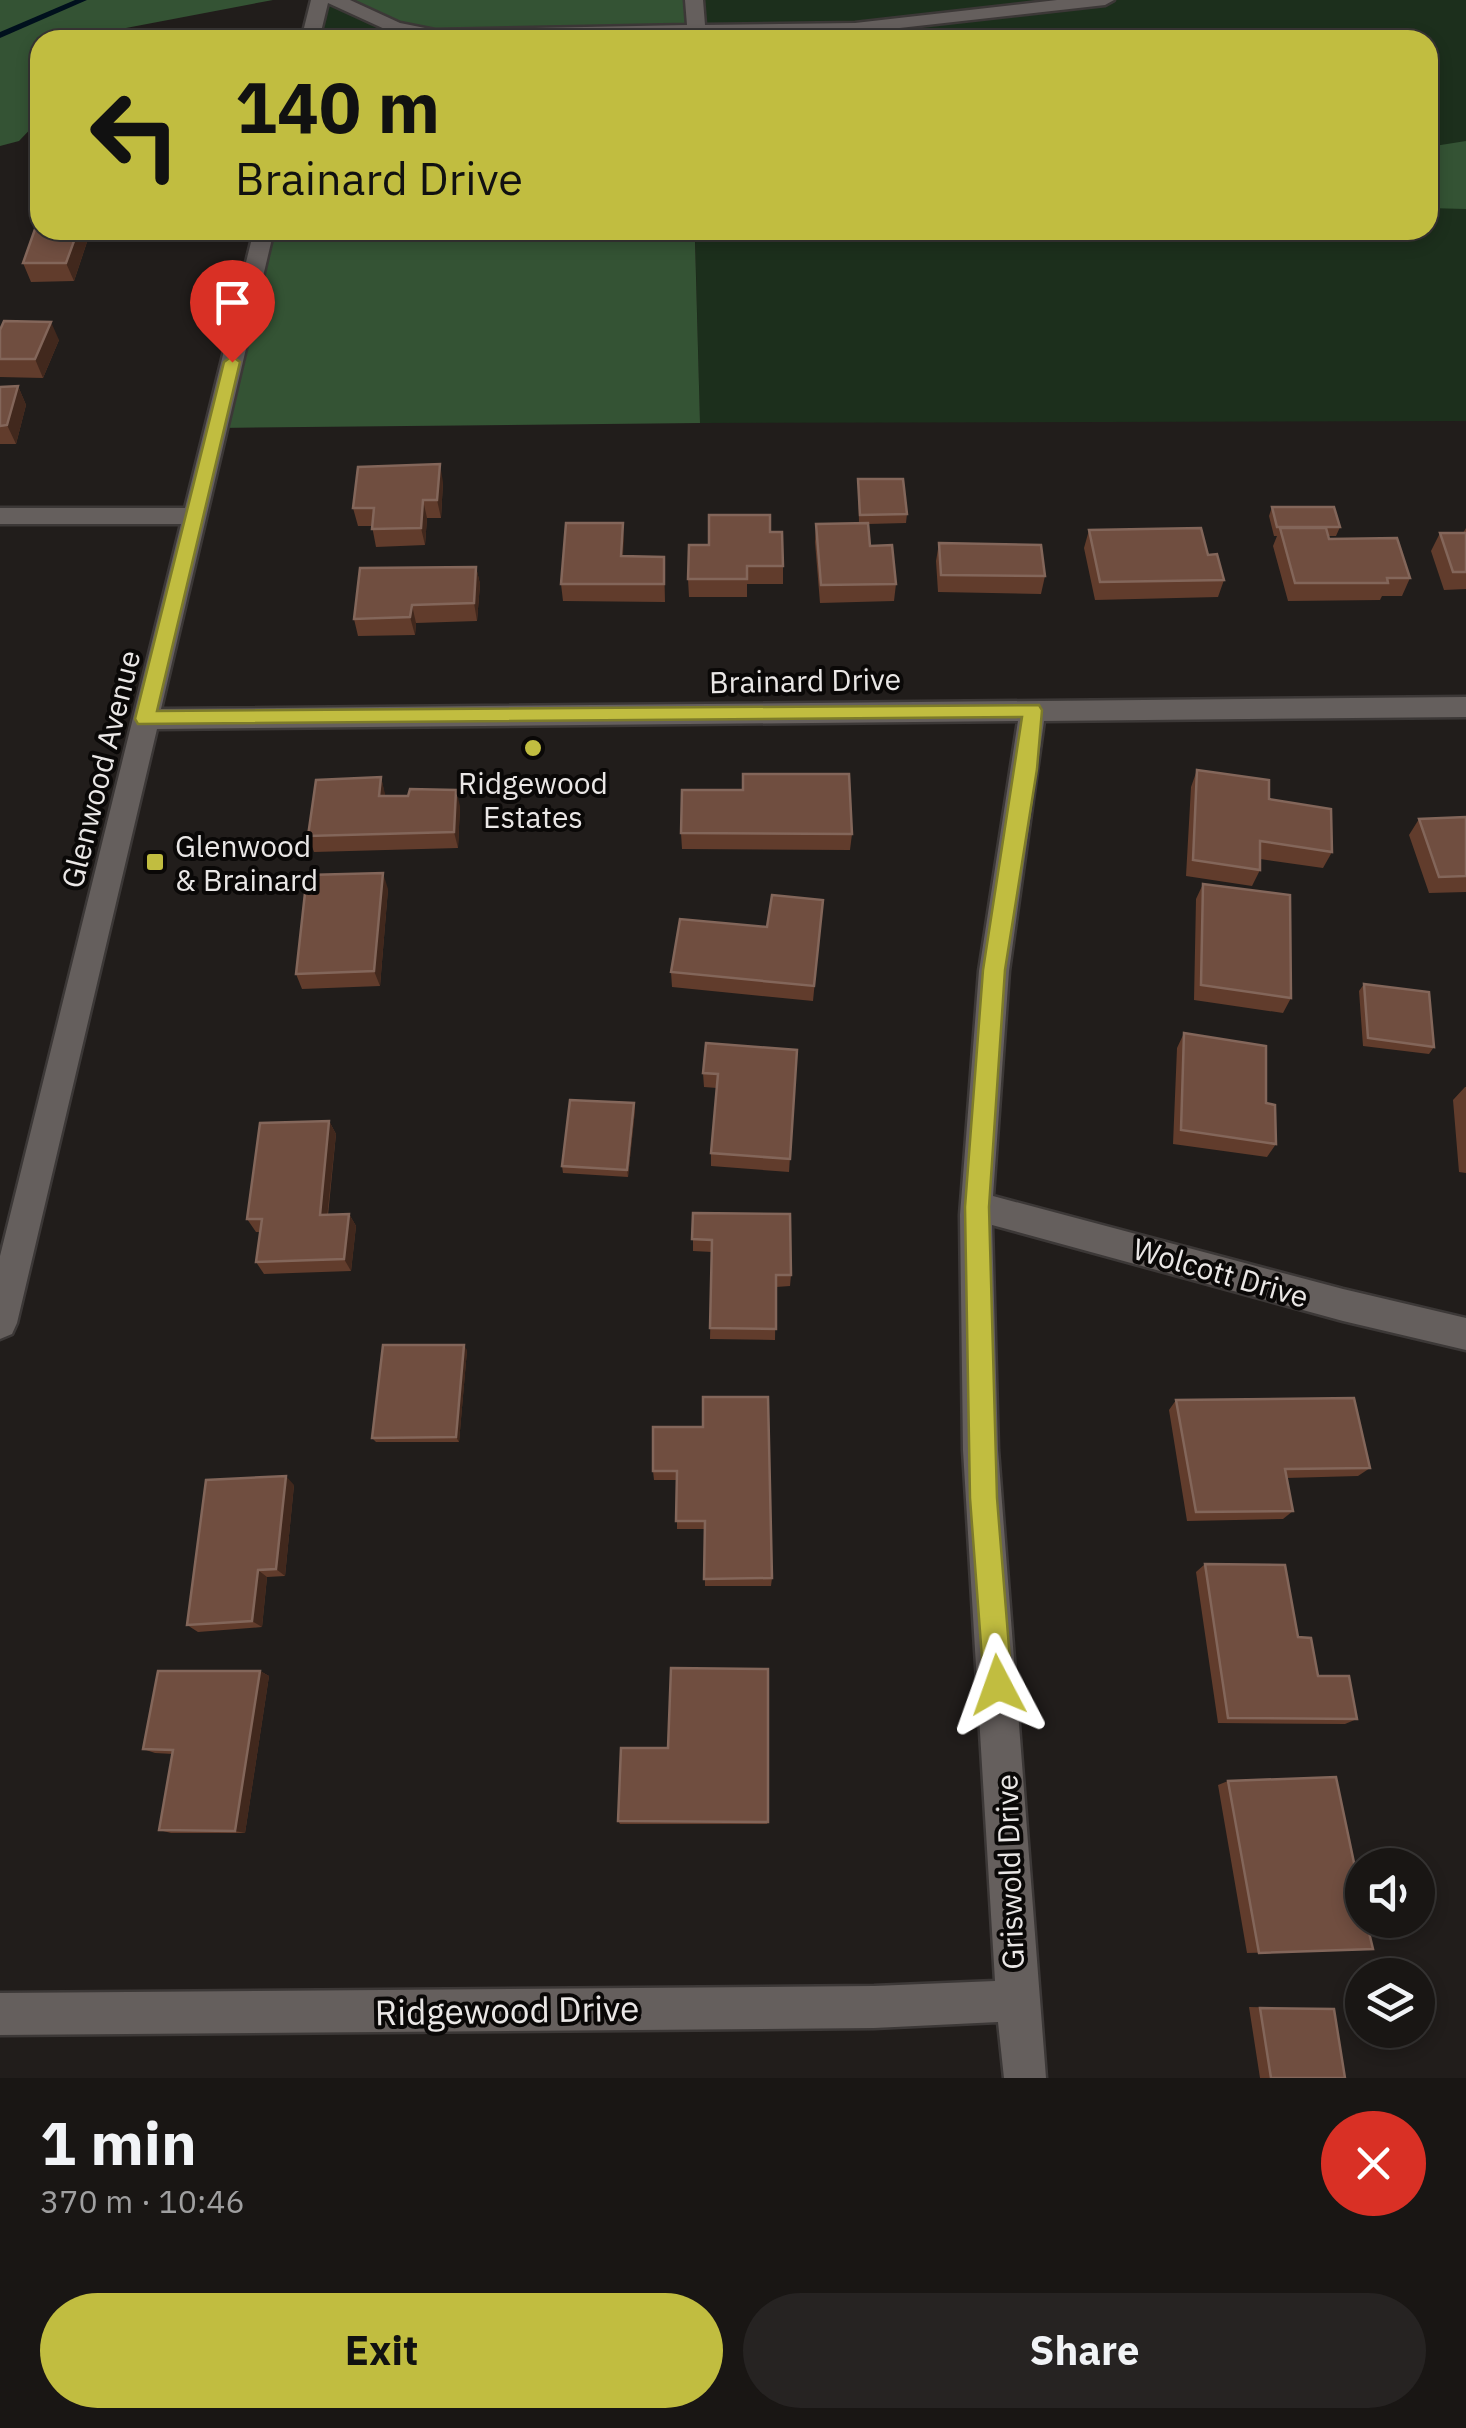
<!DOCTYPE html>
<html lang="en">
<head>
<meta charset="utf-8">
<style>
  body { margin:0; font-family:"IBM Plex Sans",sans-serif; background:#262322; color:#f1f3f6; height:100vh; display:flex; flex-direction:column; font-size:38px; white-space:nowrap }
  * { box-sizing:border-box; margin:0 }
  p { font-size:32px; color:#9f9fa0 }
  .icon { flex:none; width:55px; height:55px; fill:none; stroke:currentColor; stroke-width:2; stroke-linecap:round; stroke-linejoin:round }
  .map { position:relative; height:2078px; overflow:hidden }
  .drawer { display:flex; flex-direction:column; background:#191614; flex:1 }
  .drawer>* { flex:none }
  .hud { position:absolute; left:30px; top:30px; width:1408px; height:210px; border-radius:30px; box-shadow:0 5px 15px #0003,0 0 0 2px #373534; background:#c1bd40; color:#111; overflow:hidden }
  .tools { position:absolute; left:1345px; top:1848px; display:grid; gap:20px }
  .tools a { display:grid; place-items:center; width:90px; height:90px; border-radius:50%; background:#191614; box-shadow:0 5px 15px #0003,0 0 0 2px #373534; font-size:50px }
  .pin { position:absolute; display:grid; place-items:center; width:85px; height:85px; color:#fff; margin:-102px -42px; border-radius:50% 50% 50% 0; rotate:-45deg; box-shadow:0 0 10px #0007 }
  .pin .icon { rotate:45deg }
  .me { position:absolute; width:110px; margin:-55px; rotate:356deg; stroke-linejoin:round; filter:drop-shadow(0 0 8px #0008) }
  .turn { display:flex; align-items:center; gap:35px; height:210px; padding:0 40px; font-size:45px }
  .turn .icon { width:130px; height:130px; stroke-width:2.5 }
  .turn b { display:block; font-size:70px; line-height:85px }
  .round { display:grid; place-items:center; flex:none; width:105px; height:105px; border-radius:52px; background:#262322 }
  .head { display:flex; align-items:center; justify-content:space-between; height:170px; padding:0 40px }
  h1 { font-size:60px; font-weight:700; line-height:75px }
  .primary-button { display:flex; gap:20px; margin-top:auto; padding:20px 40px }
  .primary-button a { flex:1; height:115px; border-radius:60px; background:#c1bd40; color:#111; font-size:40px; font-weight:700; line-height:115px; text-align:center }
  .primary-button a+a { background:#262322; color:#f1f3f6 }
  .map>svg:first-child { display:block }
</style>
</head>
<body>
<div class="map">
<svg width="1466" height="2078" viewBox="0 0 1466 2078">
  <rect width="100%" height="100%" fill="#211d1b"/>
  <!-- green -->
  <path fill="#1c2f1c" d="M320,0h1146v421l-766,2 -5,-193h733v-190h-1118z"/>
  <!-- forest -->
  <path fill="#345334" d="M0,0h273l-147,28 -11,12h-75v79l-21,22 -19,5z
    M335,0h361l5,33 -264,2 -42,-8z
    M1466,141v68l-38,-1v-61z
    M264,230h462l-31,11 5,182 -484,5z"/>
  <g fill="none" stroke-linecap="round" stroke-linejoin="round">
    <!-- stream -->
    <path fill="#00101d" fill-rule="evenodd" d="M75,0h12l-87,38v-6z"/>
    <!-- minor casing -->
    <g stroke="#3c3837" stroke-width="5">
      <path id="minor" d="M311,0h39l50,23 35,7 252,-5 -2,-25h18l2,25 150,-2 202,-23h57l-9,5 -250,28 -391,7h-61l6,-5 -20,-4 -61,-28 -9,37h-18z
        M254,230h20l-113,479 1305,-12v20l-422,4 -35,250 -16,225 350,93 123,29v32l-123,-29 -351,-96 6,225 48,628h-42l-6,-56 -124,6 -874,7v-42l874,-7 121,-5 -32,-531 -3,-235 19,-244 39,-250 -861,8 -140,594 -5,11 -12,5v-83l181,-732h-181v-16h185z"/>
    </g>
    <!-- minor -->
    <use href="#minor" fill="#655f5d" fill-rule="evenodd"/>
  </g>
  <!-- wall -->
  <path fill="#613c2c" d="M40,230h51l-17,51 -43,1 -8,-19z
    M0,330l59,10 -16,38 -43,-1z
    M18,386l8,19 -10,39h-16v-57z
    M858,479l49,35 -1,9 -38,1 2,22 26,38 -2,17 -74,2 -5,-61 1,-18 43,-1z
    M443,482l-2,36h-14l-2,27 -49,2 -4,-21h-14l-5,-18z
    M1272,507l68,20 -4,9h-7v3l81,39 -8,18h-20l-2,4 -92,1 -15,-55 4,-10h-3l-5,-20z
    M623,523v34h41l1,45 -102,-1 -2,-17z
    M1466,528v61l-22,1 -13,-39 9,-18h23z
    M1089,530l119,25 16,25 -6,17 -123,3 -11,-52z
    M770,532l13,34v18h-36v13h-58l-1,-18 21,-34z
    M939,543l106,33 -4,18 -103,-2 -2,-31z
    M476,567l4,17 -3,37 -61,2 -1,12 -57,1 -4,-17z
    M1197,770l72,29 63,53 -9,16 -63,-9v11l-8,16 -66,-10 5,-89z
    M381,777l4,19 75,10 -2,42 -144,4 -6,-16z
    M1466,817v75l-37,1 -20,-58 10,-16z
    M681,833l171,1 -2,16 -168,-1z
    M1203,884l88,114 -8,15 -89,-13 2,-101z
    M388,889l-8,97 -78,3 -6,-15z
    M823,900l-10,101 -141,-14 -1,-15z
    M1364,984l70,63 -5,7 -66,-8 -4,-55z
    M1184,1033l82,70 10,41 -9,13 -94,-13 4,-96z
    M797,1050l-8,122 -78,-6v-13l6,-65 -13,-1 -1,-14z
    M1465,1087h1v86l-7,-1 -6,-72z
    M634,1103l1,7 -7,67 -65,-4 -1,-7z
    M329,1121l7,13 -8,81 21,-1 7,12 -5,45 -87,3 -8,-12 4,-30h-4l-9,-13z
    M693,1213l98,62 -1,11 -14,1 -1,53 -65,-1 2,-87 -19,-1z
    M467,1350l-8,92h-83l-4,-4z
    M1176,1400l194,68 -12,8 -72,2 7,33 -10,8 -96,2 -18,-111z
    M653,1427l119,151 -1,8h-66l-1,-57h-27v-49h-23l-1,-9z
    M294,1485l-9,91 -18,1 -5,50 -64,5 -11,-7z
    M1205,1564l93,73 20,39 39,43 -12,5 -127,-1 -22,-151z
    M260,1671l9,5 -24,157h-74l-12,-3 14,-76 -18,-1 -12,-4z
    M1228,1781l145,168 -126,4 -29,-168z
    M618,1821l150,1 -1,2h-147z
    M1249,2007l85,2 11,69h-85z"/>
  <!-- shaded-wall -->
  <path fill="#41281d" d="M78,230h13l-17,51 -8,-18z
    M51,322l8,18 -16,38 -8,-19z
    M18,386l8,19 -10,39 -9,-19z
    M440,464l3,18 -2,36 -4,-18z
    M423,500l4,18 -2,27 -4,-17z
    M623,523l1,18 -2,33 -1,-18z
    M476,567l4,17 -3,37 -3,-18z
    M412,605l4,18 -1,12 -5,-18z
    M381,777l4,17 -1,19 -5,-17z
    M456,790l4,16 -2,42 -4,-16z
    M383,873l5,16 -8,97 -6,-15z
    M634,1103l1,7 -7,67 -1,-7z
    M329,1121l7,13 -10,93 -6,-12z
    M349,1214l7,12 -5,45 -7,-12z
    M464,1345l3,5 -8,92 -3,-5z
    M286,1476l8,9 -9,91 -9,-7z
    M258,1570l9,7 -5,50 -10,-6z
    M260,1671l9,5 -24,157 -10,-2z"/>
  <!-- building -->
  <path fill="#704e40" stroke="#83665a" stroke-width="2.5" d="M40,215v15h38l-12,33h-43z
    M4,321l47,1 -16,37h-35v-29z
    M18,386l-11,39 -7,1v-39z
    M440,464l-3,36h-14l-2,28 -49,1 2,-21h-21l5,-41z
    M858,479h45l4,35 -47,1z
    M1272,507h62l6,20h-63z
    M709,515h61v17h12l1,34h-36v13h-59l1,-34h20z
    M566,523h57l-2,33 43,1v27h-103z
    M868,523l2,23 22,-1 4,39 -75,1 -5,-61z
    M1201,528l7,27 9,-1 7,26 -124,2 -11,-52z
    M1280,528h46l3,11 68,-1 13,40h-23l1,5h-93z
    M1440,533h26v39h-13z
    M939,543l102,2 4,31 -104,-1z
    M476,567l-2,36 -62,2 -2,12 -56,2 6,-51z
    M1197,770l72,10v19l62,10 1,43 -72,-11v29l-67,-10z
    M743,774h106l3,60 -171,-1 1,-43h61z
    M381,777l-2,19h29l2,-7 46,1 -2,42 -146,4 8,-56z
    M1466,817v59l-27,1 -20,-58z
    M383,873l-9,98 -78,3 11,-99z
    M1203,884l87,11 1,103 -90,-13z
    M772,895l51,5 -9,86 -143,-14 9,-53 87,8z
    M1364,984l65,8 5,55 -66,-9z
    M1184,1033l82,13v57l9,2 1,39 -95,-14z
    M706,1043l91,7 -7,109 -79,-6 7,-79 -15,-1z
    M570,1100l64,3 -7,67 -65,-4z
    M329,1121l-9,94 29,-1 -5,45 -88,3 6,-43h-15l13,-96z
    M693,1213l97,1 1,61h-15v54l-66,-1 2,-88 -20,-1z
    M383,1345h81l-8,92 -84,1z
    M703,1397h65l4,181 -68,1 1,-58h-29l1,-50h-24v-44h50z
    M1354,1398l16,70 -85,1 8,42 -97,1 -20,-112z
    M286,1476l-10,93 -18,1 -6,51 -65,4 19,-145z
    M1205,1564l80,1 13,72 13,1 7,38h31l8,43 -129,-1z
    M671,1668l97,1v153l-150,-1 3,-73h47z
    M158,1671h102l-25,160 -76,-1 14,-80 -30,-1z
    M1336,1777l26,124v19h4l7,29 -114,4 -31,-172z
    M1260,2008l74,1 11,69h-74z"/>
  <!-- route -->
  <path fill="#c1bd40" stroke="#7d7b2a" stroke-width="2.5" d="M232,356l8,6 -83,349 882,-6 3,5 -5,59 -32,201 -16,237 8,291 15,187 -4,10 -10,4 -10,-4 -4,-10 -14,-187 -5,-291 18,-237 39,-253 -884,7 -3,-5 89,-357z"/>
  <!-- markers -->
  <g fill="#c1bd40" stroke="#0a0807" stroke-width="4">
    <circle cx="533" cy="748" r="10"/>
    <rect x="145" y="852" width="20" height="20" rx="5"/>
  </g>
  <g text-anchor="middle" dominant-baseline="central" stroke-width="8" stroke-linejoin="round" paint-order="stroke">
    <!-- street labels -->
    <g font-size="30" fill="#eae7e6" stroke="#0a0807">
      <text transform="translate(805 680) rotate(-1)">Brainard Drive</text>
      <text transform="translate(100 769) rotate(-76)">Glenwood Avenue</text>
      <text transform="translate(1221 1272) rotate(16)">Wolcott Drive</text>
      <text transform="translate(1009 1872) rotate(-92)">Griswold Drive</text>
    </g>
    <!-- poi labels -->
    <g font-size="30" fill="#eae7e6" stroke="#0a0807">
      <text x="533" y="782">Ridgewood<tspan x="533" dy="34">Estates</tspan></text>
      <text x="175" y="845" text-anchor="start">Glenwood<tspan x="175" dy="34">&amp; Brainard</tspan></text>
    </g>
    <!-- near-street labels -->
    <g font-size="35" fill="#eae7e6" stroke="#0a0807">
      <text transform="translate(507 2010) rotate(-1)">Ridgewood Drive</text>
    </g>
  </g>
</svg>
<div class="tools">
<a><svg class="icon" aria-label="sound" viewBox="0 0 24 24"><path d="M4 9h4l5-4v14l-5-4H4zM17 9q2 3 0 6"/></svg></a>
<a><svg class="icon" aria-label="layers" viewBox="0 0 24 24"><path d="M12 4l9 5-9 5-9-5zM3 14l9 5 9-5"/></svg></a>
</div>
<div class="pin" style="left:232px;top:362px;background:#d93025"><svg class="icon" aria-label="arrive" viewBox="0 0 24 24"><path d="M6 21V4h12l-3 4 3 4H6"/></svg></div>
<svg class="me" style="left:998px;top:1685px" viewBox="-20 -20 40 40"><path d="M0-17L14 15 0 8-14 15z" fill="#c1bd40" stroke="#fff" stroke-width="4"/></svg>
<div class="hud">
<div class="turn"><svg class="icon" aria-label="left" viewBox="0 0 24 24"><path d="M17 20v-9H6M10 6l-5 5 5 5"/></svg><div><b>140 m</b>Brainard Drive</div></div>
</div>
</div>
<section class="drawer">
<div class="head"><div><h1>1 min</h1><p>370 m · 10:46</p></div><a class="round" style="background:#d93025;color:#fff"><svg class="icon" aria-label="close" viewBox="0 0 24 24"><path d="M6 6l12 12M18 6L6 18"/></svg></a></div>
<div class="primary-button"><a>Exit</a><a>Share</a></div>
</section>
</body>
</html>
